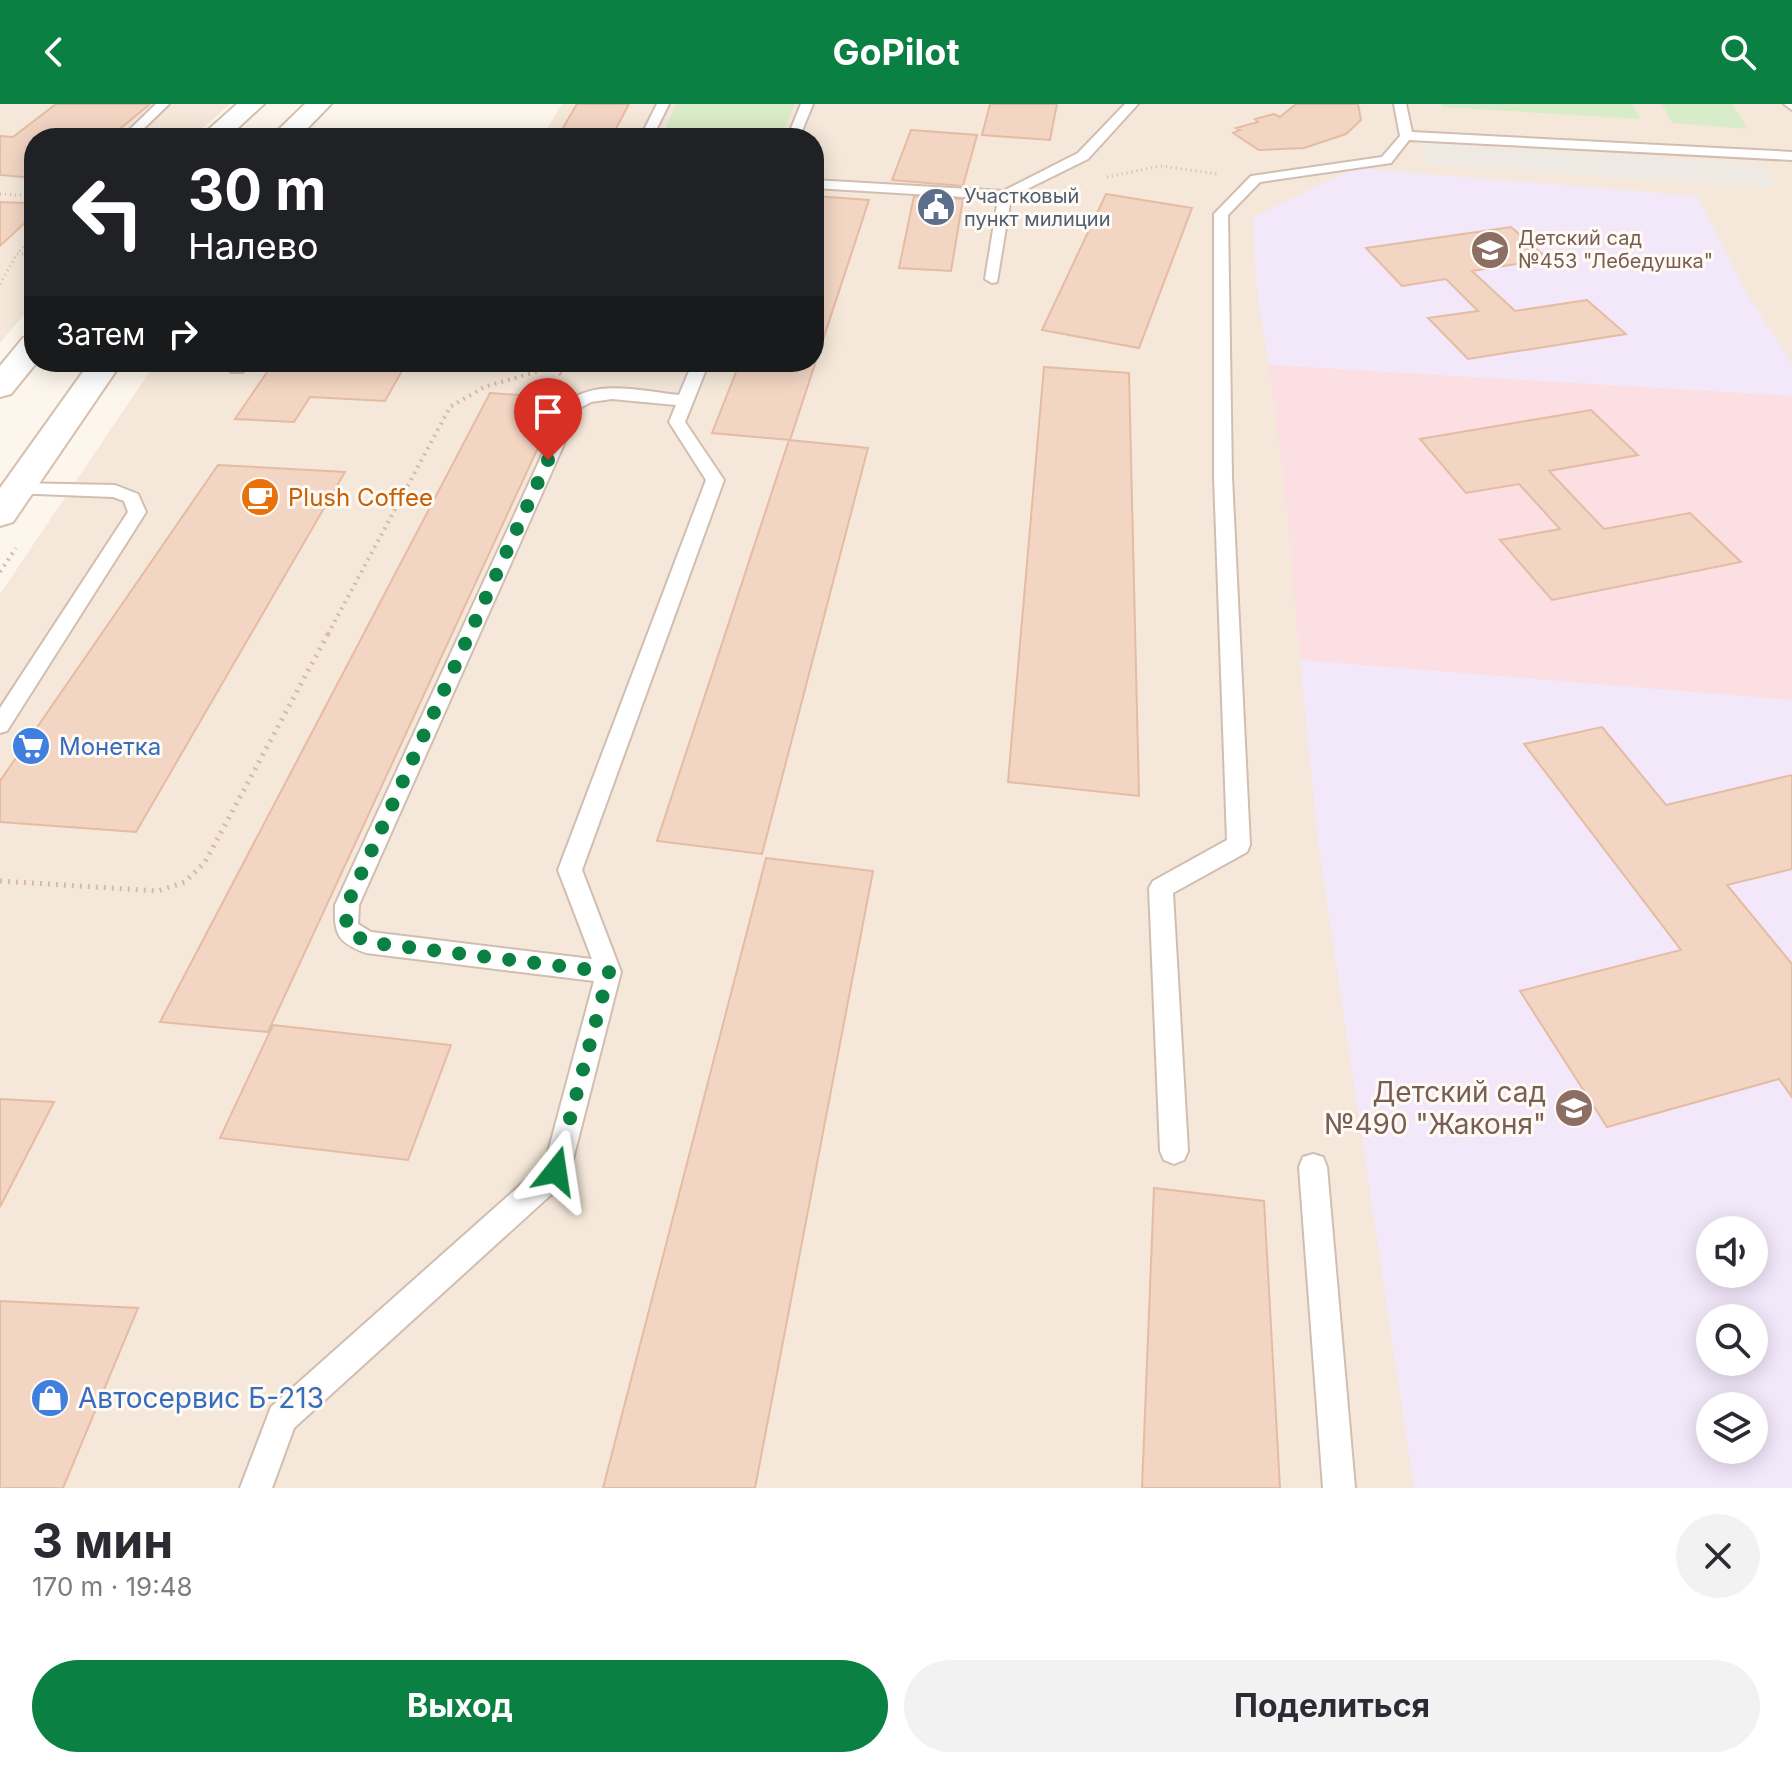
<!DOCTYPE html>
<html lang="ru">
<head>
<meta charset="utf-8">
<style>
  body { margin:0; font-family:Inter,sans-serif; background:#f2f2f3; color:#2b2b33; height:100vh; display:flex; flex-direction:column; font-size:30px; white-space:nowrap }
  * { box-sizing:border-box; margin:0 }
  p { font-size:26px; color:#7c7c81 }
  .icon { flex:none; width:44px; height:44px; fill:none; stroke:currentColor; stroke-width:2; stroke-linecap:round; stroke-linejoin:round }
  .map { position:relative; height:1384px; overflow:hidden }
  .sheet { display:flex; flex-direction:column; background:#fff; flex:1 }
  .sheet>* { flex:none }
  .banner { position:absolute; left:24px; top:24px; width:800px; height:244px; border-radius:32px; box-shadow:0 4px 20px #0003; background:#202124; color:#fff; overflow:hidden }
  .controls { position:absolute; left:1696px; top:1112px; display:grid; gap:16px }
  .controls a { display:grid; place-items:center; width:72px; height:72px; border-radius:50%; background:#fff; box-shadow:0 4px 20px #0003; font-size:40px }
  .pin { position:absolute; display:grid; place-items:center; width:68px; height:68px; color:#fff; margin:-82px -34px; border-radius:50% 50% 50% 0; rotate:-45deg; box-shadow:0 0 8px #0007 }
  .pin .icon { rotate:45deg }
  .me { position:absolute; width:88px; margin:-44px; rotate:15deg; stroke-linejoin:round; filter:drop-shadow(0 0 6px #0008) }
  .turn { display:flex; align-items:center; gap:28px; height:168px; padding:0 32px; font-size:36px }
  .turn .icon { width:104px; height:104px; stroke-width:2.5 }
  .turn b { display:block; font-size:56px; line-height:68px }
  .then { display:flex; align-items:center; height:76px; padding:0 32px; background:#0003; gap:16px; font-size:30px }
  .round { display:grid; place-items:center; flex:none; width:84px; height:84px; border-radius:42px; background:#f2f2f3 }
  .head { display:flex; align-items:center; justify-content:space-between; height:136px; padding:0 32px }
  h1 { font-size:48px; font-weight:700; line-height:60px }
  .button { display:flex; gap:16px; margin-top:auto; padding:16px 32px }
  .button a { flex:1; height:92px; border-radius:48px; background:#0b8043; color:#fff; font-size:32px; font-weight:700; line-height:92px; text-align:center }
  .button a+a { background:#f2f2f3; color:#2b2b33 }
  header { display:flex; justify-content:space-between; align-items:center; height:104px; padding:0 32px; background:#0b8043; color:#fff; font-size:36px; font-weight:700 }
  .map>svg:first-child { display:block }
</style>
</head>
<body>
<header><svg class="icon" aria-label="back" viewBox="0 0 24 24"><path d="M15 5l-7 7 7 7"/></svg>GoPilot<svg class="icon" aria-label="search" viewBox="0 0 24 24"><circle cx="10" cy="10" r="6"/><path d="M15 15l6 6"/></svg></header>
<div class="map">
<svg width="1792" height="1384" viewBox="0 0 1792 1384">
  <rect width="100%" height="100%" fill="#fdf6ec"/>
  <!-- residential -->
  <path fill="#f5e8da" fill-rule="evenodd" d="M0,0h230l-38,34h-158v165l-34,40z
    M562,0h1230v1384h-1792v-894l156,-232h658v-224h-273zM1710,1126h44v44h-44zM1710,1214h44v44h-44zM1710,1302h44v44h-44z"/>
  <!-- industrial -->
  <path fill="#efe9e4" d="M1421,39l339,21 16,24 -348,-23z"/>
  <!-- education -->
  <path fill="#f3e8fa" fill-rule="evenodd" d="M1356,64l341,28 50,98 45,70v32l-523,-31 -13,-82 -3,-66z
    M1300,556l259,17 233,20v791h-378l-95,-639zM1710,1126h44v44h-44zM1710,1214h44v44h-44zM1710,1302h44v44h-44z"/>
  <!-- medical -->
  <path fill="#fbdfe3" d="M1269,261l523,31v304l-492,-40 -14,-161z"/>
  <!-- green -->
  <path fill="#d8ecc9" d="M676,0h119l-14,34h-120z
    M1442,0h190l9,15 -198,-12z
    M1662,0h70l16,25 -76,-6z"/>
  <!-- building -->
  <path fill="#f3d5c3" stroke="#e6bba3" stroke-width="2" d="M56,0h94l-41,34h-75v40l-34,-3v-39l13,1z
    M577,0h52l-18,34h-54z
    M990,0h67l-7,36 -68,-5z
    M1296,0h62l3,16 -15,14 -42,14 -45,2 -26,-17 7,-3 -4,-2 22,-6 -3,-3 19,-5 6,3z
    M911,26l66,5 -14,51 -71,-6z
    M1106,90l86,14 -53,140 -97,-18z
    M814,92l55,4 -79,240 -78,-7 28,-71h74z
    M914,92l49,3 -12,72 -52,-3z
    M0,98l24,1 10,5 -4,10 -30,28z
    M1511,123l37,32 -76,12 43,40 72,-11 39,34 -158,25 -40,-41 50,-7 -32,-32 -44,7 -36,-38z
    M274,258h133l-22,39 -75,-4 -16,25 -59,-3z
    M1044,263l85,6 10,423 -131,-14z
    M490,289l71,5 -293,634 -108,-10z
    M1591,306l47,45 -89,16 55,58 86,-16 51,49 -189,38 -52,-60 60,-11 -41,-45 -53,9 -46,-54z
    M789,336l79,8 -106,406 -105,-13z
    M218,361l127,7 -209,360 -136,-10v-41z
    M1602,623l64,78 126,-30v94l-65,16 65,79v133l-13,-18 -172,48 -87,-136 161,-41 -157,-206z
    M766,754l107,13 -118,617h-152z
    M273,921l178,20 -43,115 -188,-22z
    M0,995l54,3 -54,105z
    M1154,1084l110,13 16,287h-138z
    M0,1197l138,7 -75,180h-63z"/>
  <g fill="none" stroke-linecap="round" stroke-linejoin="round">
    <!-- service casing -->
    <g stroke="#d1beb0" stroke-width="4">
      <path id="service" d="M156,0h13l-35,34h-13z
        M657,0h12l-17,34h-12z
        M801,0h12l-14,34h-12z
        M1125,0h13l-50,55 -77,38 -14,85 -5,1 -7,-4 13,-80 -184,-11v-8l189,11 75,-38z
        M1394,0h12l6,28 380,20v8l-383,-20 -18,23 -131,19 -32,33 4,262 18,368 -3,7 -74,41 15,258 -4,9 -10,4 -10,-4 -4,-9 -11,-263 4,-7 74,-41 -13,-363v-263l37,-38 131,-19 18,-21z
        M1784,0h8v6z
        M219,258h18l8,7 -2,3h-12z
        M693,258h16l-24,60 39,58 -142,390 39,102 -51,199 -4,10 -272,247 -22,60h-32l31,-81 274,-244 49,-182 -228,-28c-29,-11 -32,-19 -31,-48l230,-500c27,-28 80,-13 114,-10zM612,295l64,6 -7,17 37,58 -148,390 34,89 -221,-27 -13,-8 1,-19 221,-497 11,-6z
        M17,379l98,2 23,9 8,18 -139,219 -7,2v-25l128,-196 -4,-11 -11,-4 -102,-4 -3,-4z
        M1313,1050l10,3 4,10 28,321h-32l-24,-321 4,-10z"/>
    </g>
    <!-- secondary casing -->
    <g stroke="#d6c0b0" stroke-width="4">
      <path id="secondary" d="M237,0h27l-37,34h-28z
        M305,0h26l-33,34h-28z
        M34,232v26h3l-26,32 -11,3v-31l23,-28z
        M90,258h32l-109,160 -13,4v-38z"/>
    </g>
    <!-- path-far2 -->
    <path stroke="#d9b8a5" stroke-width="3" stroke-dasharray="1 4" stroke-linecap="butt" d="M1107,73l53,-11 59,8
      M0,90l34,2
      M34,132l-17,18h17
      M0,180l17,-30"/>
    <!-- path-far1 -->
    <path stroke="#d9b8a5" stroke-width="4" stroke-dasharray="2 5" stroke-linecap="butt" d="M553,258v5l11,10
      M0,468l16,-24
      M328,530l122,-227 34,-20 69,-20"/>
    <!-- path -->
    <path stroke="#d9b8a5" stroke-width="5" stroke-dasharray="2 6" stroke-linecap="butt" d="M0,777l158,10 27,-9 20,-20 124,-230"/>
    <!-- service -->
    <use href="#service" fill="#fff" fill-rule="evenodd"/>
    <!-- secondary -->
    <use href="#secondary" fill="#fff" fill-rule="evenodd"/>
  </g>
  <g fill="none" stroke-linecap="round" stroke-linejoin="round">
    <!-- route -->
    <path stroke="#0b8043" stroke-width="14" stroke-dasharray="0 25.2" d="M548,356l-201,445 -1,24 20,13 243,30 -53,199"/>
  </g>
  <!-- icons -->
  <defs>
    <g id="civic-disc" transform="scale(2)"><circle r="9.5" fill="#5c6f8a" stroke="#fffaf3"/><path d="M-.6-6.5H3V-4.5H.6V-3L4-1V1h2V6H-6V1h2V-1L-.6-3ZM-1.2 2.5V6h2.4V2.5Z" fill="#fff"/></g>
    <g id="school-disc" transform="scale(2)"><circle r="9.5" fill="#8d6e63" stroke="#fffaf3"/><path d="M0-5L7-2L0 1L-7-2ZM-4 1L0 2.5L4 1V4Q0 6-4 4Z" fill="#fff"/></g>
    <g id="cafe-disc" transform="scale(2)"><circle r="9.5" fill="#e8710a" stroke="#fffaf3"/><path d="M-5.5-4.5H6V0H3Q3 3.5 0 3.5H-2.5Q-5.5 3.5-5.5 0ZM3-3.2v2h1.7v-2ZM-6 4.5H4V6H-6Z" fill="#fff"/></g>
    <g id="supermarket-disc" transform="scale(2)"><circle r="9.5" fill="#3f7fe0" stroke="#fffaf3"/><path d="M-6-5.5h2.5l.6 2H6L4.5 2H-2.5L-4.4-4H-6ZM-1.5 3.2a1.3 1.3 0 1 0 .1 0ZM3 3.2a1.3 1.3 0 1 0 .1 0Z" fill="#fff"/></g>
    <g id="shop-disc" transform="scale(2)"><circle r="9.5" fill="#3f7fe0" stroke="#fffaf3"/><path d="M-5-2.5h2.3a2.7 3.5 0 0 1 5.4 0H5L5.5 6h-11ZM-1.5-2.5h3a1.5 2.3 0 0 0-3 0Z" fill="#fff"/></g>
  </defs>
  <g fill-rule="evenodd">
    <use href="#civic-disc" x="936" y="103"/>
    <use href="#school-disc" x="1490" y="146"/>
    <use href="#cafe-disc" x="260" y="393"/>
    <use href="#supermarket-disc" x="31" y="642"/>
    <use href="#school-disc" x="1574" y="1004"/>
    <use href="#shop-disc" x="50" y="1294"/>
  </g>
  <g text-anchor="middle" dominant-baseline="central" stroke-width="6" stroke-linejoin="round" paint-order="stroke">
    <!-- far-service labels -->
    <g font-size="20" fill="#4e5e75" stroke="#fffaf3" text-anchor="start">
      <text x="964" y="92">Участковый<tspan x="964" dy="23">пункт милиции</tspan></text>
    </g>
    <!-- far-education labels -->
    <g font-size="20" fill="#785e54" stroke="#fffaf3" text-anchor="start">
      <text x="1518" y="134">Детский сад<tspan x="1518" dy="23">№453 "Лебедушка"</tspan></text>
    </g>
    <!-- food labels -->
    <g font-size="24" fill="#c56008" stroke="#fffaf3" text-anchor="start">
      <text x="288" y="393">Plush Coffee</text>
    </g>
    <!-- shop labels -->
    <g font-size="24" fill="#366cbe" stroke="#fffaf3" text-anchor="start">
      <text x="59" y="642">Монетка</text>
    </g>
    <!-- near-education labels -->
    <g font-size="28" fill="#785e54" stroke="#fffaf3" text-anchor="end">
      <text x="1546" y="988">Детский сад<tspan x="1546" dy="32">№490 "Жаконя"</tspan></text>
    </g>
    <!-- near-shop labels -->
    <g font-size="28" fill="#366cbe" stroke="#fffaf3" text-anchor="start">
      <text x="78" y="1294">Автосервис Б-213</text>
    </g>
  </g>
</svg>
<div class="controls">
<a><svg class="icon" aria-label="sound" viewBox="0 0 24 24"><path d="M4 9h4l5-4v14l-5-4H4zM17 9q2 3 0 6"/></svg></a>
<a><svg class="icon" aria-label="search" viewBox="0 0 24 24"><circle cx="10" cy="10" r="6"/><path d="M15 15l6 6"/></svg></a>
<a><svg class="icon" aria-label="layers" viewBox="0 0 24 24"><path d="M12 4l9 5-9 5-9-5zM3 14l9 5 9-5"/></svg></a>
</div>
<div class="pin" style="left:548px;top:356px;background:#d93025"><svg class="icon" aria-label="arrive" viewBox="0 0 24 24"><path d="M6 21V4h12l-3 4 3 4H6"/></svg></div>
<svg class="me" style="left:556px;top:1067px" viewBox="-20 -20 40 40"><path d="M0-17L14 15 0 8-14 15z" fill="#0b8043" stroke="#fff" stroke-width="4"/></svg>
<div class="banner">
<div class="turn"><svg class="icon" aria-label="left" viewBox="0 0 24 24"><path d="M17 20v-9H6M10 6l-5 5 5 5"/></svg><div><b>30 m</b>Налево</div></div>
<div class="then">Затем<svg class="icon" aria-label="right" viewBox="0 0 24 24"><path d="M7 20v-9h11M14 6l5 5-5 5"/></svg></div>
</div>
</div>
<section class="sheet">
<div class="head"><div><h1>3 мин</h1><p>170 m · 19:48</p></div><a class="round"><svg class="icon" aria-label="close" viewBox="0 0 24 24"><path d="M6 6l12 12M18 6L6 18"/></svg></a></div>
<div class="button"><a>Выход</a><a>Поделиться</a></div>
</section>
</body>
</html>
